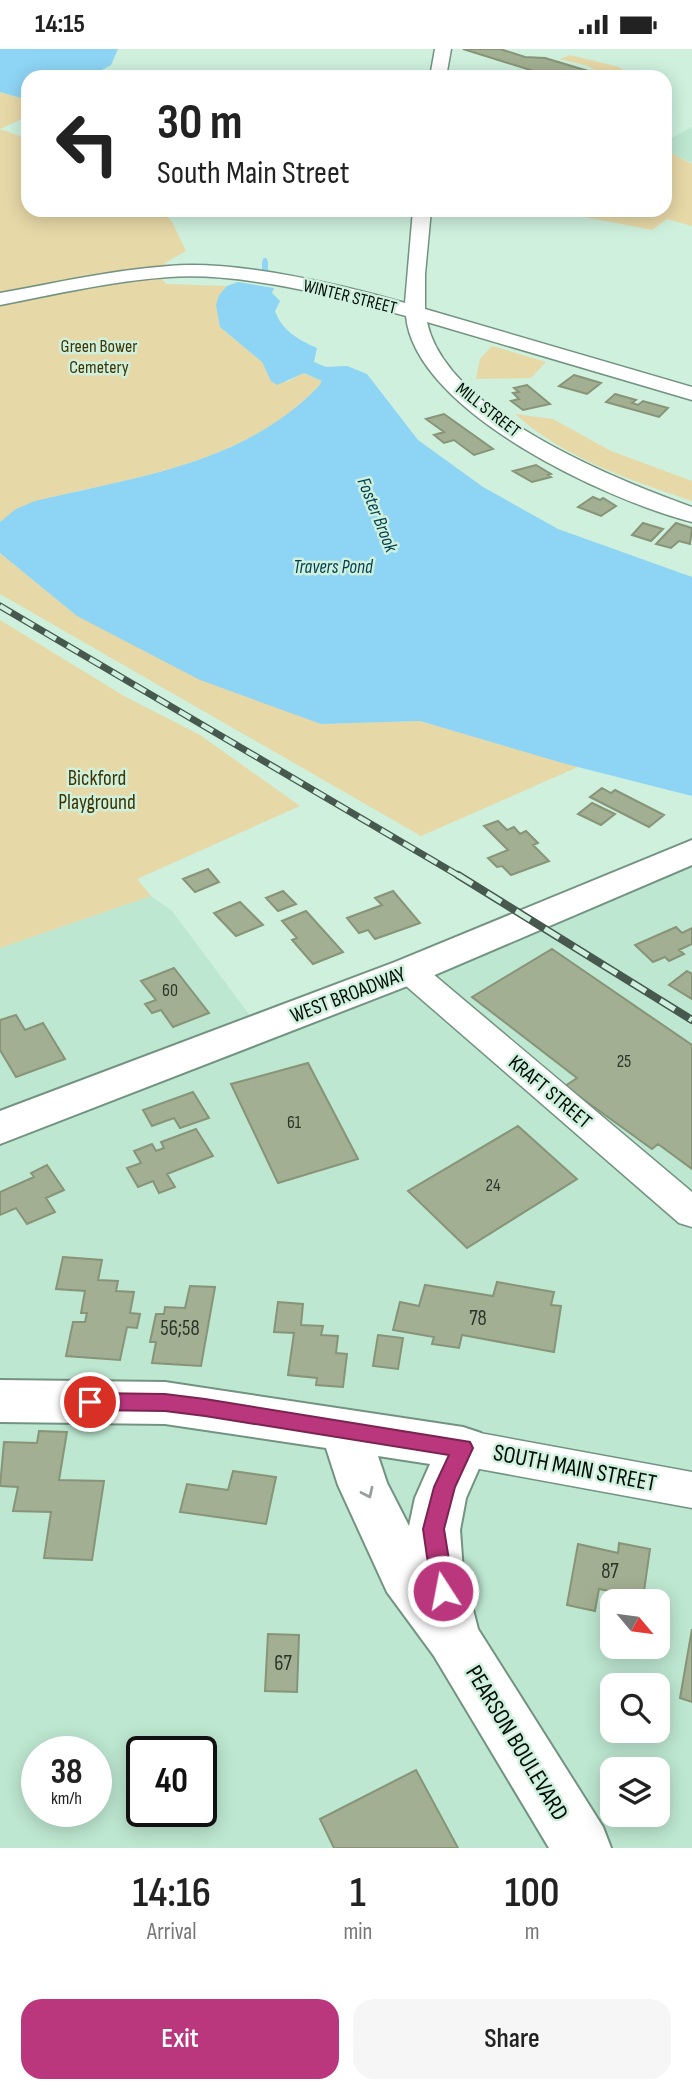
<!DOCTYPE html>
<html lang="en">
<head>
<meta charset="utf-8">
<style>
  body { margin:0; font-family:"Sofia Sans Condensed",sans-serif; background:#f6f6f6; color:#222; height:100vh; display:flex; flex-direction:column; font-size:26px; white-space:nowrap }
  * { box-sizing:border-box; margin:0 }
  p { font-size:23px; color:#767676 }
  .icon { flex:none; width:38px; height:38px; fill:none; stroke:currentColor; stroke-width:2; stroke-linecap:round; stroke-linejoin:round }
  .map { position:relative; height:1799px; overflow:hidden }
  .details { display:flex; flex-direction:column; background:#fff; flex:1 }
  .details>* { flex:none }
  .guide { position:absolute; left:21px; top:21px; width:651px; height:147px; border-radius:21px; box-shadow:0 4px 18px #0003; background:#fff; color:#222; overflow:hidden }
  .needle { width:46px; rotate:119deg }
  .buttons { position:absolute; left:600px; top:1540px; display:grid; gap:14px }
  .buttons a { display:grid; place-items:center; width:70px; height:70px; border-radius:14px; background:#fff; box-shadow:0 4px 18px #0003; font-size:35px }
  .speed { position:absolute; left:21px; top:1687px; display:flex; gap:14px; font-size:35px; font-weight:700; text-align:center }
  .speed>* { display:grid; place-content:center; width:91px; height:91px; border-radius:50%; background:#fff; box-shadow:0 4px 18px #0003; line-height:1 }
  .speed small { font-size:18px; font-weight:400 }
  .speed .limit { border:4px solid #111; border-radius:10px; background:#fff; color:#111 }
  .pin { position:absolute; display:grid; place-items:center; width:60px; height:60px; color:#fff; margin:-30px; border:4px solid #fff; border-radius:50%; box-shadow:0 2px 7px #0007 }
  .me { position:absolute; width:77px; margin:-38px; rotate:349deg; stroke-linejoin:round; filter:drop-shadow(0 0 5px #0008) }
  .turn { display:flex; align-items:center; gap:24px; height:147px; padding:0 21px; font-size:32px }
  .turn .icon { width:91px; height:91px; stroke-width:2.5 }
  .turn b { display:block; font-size:49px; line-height:60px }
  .eta { display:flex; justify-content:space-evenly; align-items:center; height:119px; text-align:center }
  .eta b { font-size:42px; font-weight:600; line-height:49px }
  .cta { display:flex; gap:14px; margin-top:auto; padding:14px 21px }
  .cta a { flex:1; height:80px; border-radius:21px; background:#bb377d; color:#fff; font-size:28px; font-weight:600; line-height:80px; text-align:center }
  .cta a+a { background:#f6f6f6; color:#222 }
  .status { display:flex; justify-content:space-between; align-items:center; height:49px; padding:0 35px; background:#fff; direction:ltr }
  .status svg { height:19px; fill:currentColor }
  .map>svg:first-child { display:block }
</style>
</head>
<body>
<div class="status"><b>14:15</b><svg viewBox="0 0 49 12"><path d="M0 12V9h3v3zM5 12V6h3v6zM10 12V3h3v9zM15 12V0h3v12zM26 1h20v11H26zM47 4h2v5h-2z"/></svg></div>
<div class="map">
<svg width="692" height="1799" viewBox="0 0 692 1799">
  <rect width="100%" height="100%" fill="#cef0dd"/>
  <!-- built -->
  <path fill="#bde7d0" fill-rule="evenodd" d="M692,78v36l-21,-10 -3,-7 2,-7z
    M692,801v998h-692v-900l151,-52 21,15 88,118zM612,1552h46v46h-46zM612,1636h46v46h-46zM37,1703h59v59h-59zM142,1703h59v59h-59zM612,1720h46v46h-46z"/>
  <!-- green -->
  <path fill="#e7d8a7" d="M570,6l49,12 15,10h-27l-19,-11 -28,-7z
    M0,43l28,8v16l-28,13 28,10v71h134l10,12 14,29 -21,12v5l-3,2 1,10 3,4 61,2 -8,9 1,32 42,35 8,17 17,3 16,-9 19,8 -4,6c-56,58 -131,80 -207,97 -38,9 -80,13 -111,38z
    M665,88l5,2 -2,7 3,7 21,11v62l-25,-7 -15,11 -104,-20h117z
    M492,297l54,16 -15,16 -55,1 4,-20z
    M515,365l38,5 58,32 81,30v20c-62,-21 -128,-43 -177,-87z
    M0,504l77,63 244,108 99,-3 158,46 -157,69 -421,-242z
    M0,571l124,76 76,39 100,71 -163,73 14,17 -151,52z"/>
  <!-- water -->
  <path fill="#8ed4f4" d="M0,0h118l-7,16 -11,6 -2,6h-70v23l-28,-8z
    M238,233l36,6 -2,5 8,8 -5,10c7,20 24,29 42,37l-3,14 12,5 21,-1 20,8 51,66 65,47 75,42 134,48v219l-126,-32 -146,-43 -99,3 -121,-44 -123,-64 -77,-63v-31l16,-13 19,-8c100,-24 207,-36 283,-114l4,-6 -18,-8 -27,12 -6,-4 -9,-19 -42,-35 -4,-22 3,-10 8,-9z"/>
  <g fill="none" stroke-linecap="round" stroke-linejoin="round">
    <!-- stream-far1 -->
    <path stroke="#8ed4f4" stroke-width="4.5" d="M265,211v5"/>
    <!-- stream -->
    <path stroke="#8ed4f4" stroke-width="6" d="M265,214v7"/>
  </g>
  <!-- building -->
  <path fill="#a2af92" stroke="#879477" stroke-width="2" d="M463,0h37l25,8 20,1 40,12 -7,2 9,3 -53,2 9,-3z
    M574,326l27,8 -14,11 -28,-8z
    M527,336l23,19 -27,6 -12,-9 8,-2 -6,-6 6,-1 -5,-4z
    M615,345l21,6 -4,3 6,2 5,-4 25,7 -9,9 -53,-15z
    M444,365l49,35 -19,6 -20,-15 -10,3 -10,-8 10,-3 -18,-13z
    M536,416l15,9 -3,1 3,2 -19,5 -19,-11z
    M593,448l7,3 3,-2 13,8 -15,10 -23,-9z
    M643,474l20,6 -12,12 -19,-6z
    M676,474l16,5 -2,16 -11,-3 -8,7 -15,-4z
    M602,739l9,5 4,-3 49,25 -15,12 -59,-30z
    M592,754l23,11 -14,11 -23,-11z
    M498,772l9,9 7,-3 6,7 6,-3 12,12 -5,2 16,16 -38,14 -9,-9 -5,1 -9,-9 20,-8 -24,-24z
    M208,820l11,13 -24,10 -12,-13z
    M283,842l13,13 -18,7 -12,-13z
    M393,842l27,32 -45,16 -7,-9 -9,3 -12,-15 35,-13 -7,-7z
    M240,853l23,23 -27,11 -22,-23z
    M306,862l37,41 -30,12 -21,-24 5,-2 -15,-17z
    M676,878l6,6 10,-5v16l-13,6 5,4 -15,7 -4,-4 -12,5 -18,-17z
    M552,900l140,96v124l-34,-25 -6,5 -87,-63 12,-8 -105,-81z
    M174,919l35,45 -36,14 -12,-17 -9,3 -7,-9 11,-4 -15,-19z
    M687,922l5,3v25l-23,-14z
    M16,966l9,15 18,-7 22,36 -49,18 -16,-27v-30z
    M308,1014l50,96 -80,24 -47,-99z
    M193,1043l16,26 -29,10 -6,-10 -22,8 -9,-16z
    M518,1077l59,53 -110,69 -59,-57z
    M196,1080l17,27 -46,18 8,13 -16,6 -6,-12 -15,6 -11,-19 14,-5 -7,-12 18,-7 4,7 8,-3 -3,-6z
    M47,1116l17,25 -18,8 9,14 -28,12 -11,-16 -16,7v-23l34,-15 -3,-4z
    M63,1208l39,3 -4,20 20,1 -2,10 18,1 -4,21 10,1 -3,14 -10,-1 -7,33 -54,-4 7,-34h12l2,-9h-6l4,-22 -29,-2z
    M497,1233l57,10 -3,13 10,1 -7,46 -92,-17 -3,13 -27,-4 2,-7 -41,-7 7,-28 19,4 6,-21 68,11z
    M190,1237l25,1 -14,79 -49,-3 4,-21h-6l6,-28h8l1,-7 20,1z
    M278,1253l25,2 -2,21 22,1 -2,9 17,1 -2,17 11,1 -4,33 -27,-2 1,-7 -29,-3 6,-42 -20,-1z
    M378,1286l25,3 -5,31 -25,-3z
    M39,1382l28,1 -8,48 45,1 -12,79 -48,-2 7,-46 -38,-1 5,-24 -18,-1 4,-44 33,1z
    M233,1422l43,6 -10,47 -86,-12 7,-28 41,6z
    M619,1494l31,6 -7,49 -44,-9 -4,22 -28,-6 11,-61 40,9z
    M692,1580v73l-12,-4z
    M268,1585l31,1 -2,57 -32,-1z
    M416,1721l42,78h-124l-14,-29z"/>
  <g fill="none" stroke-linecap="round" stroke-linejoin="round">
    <!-- street casing -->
    <g stroke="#739381" stroke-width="3">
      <path id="street" d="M435,0h16l-5,28h-16z
        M413,161h18l-6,64v35l267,78v13l-265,-78c19,90 187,157 265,185v15c-83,-21 -277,-110 -286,-206 -69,-20 -165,-44 -237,-39 -57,4 -113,17 -169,28v-12c56,-10 112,-23 169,-27 66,-6 171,18 236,37z
        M409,911l11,3 272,229v35l-13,-4 -281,-244 -5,-8 5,-8z
        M463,1381l229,42v36l-229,-42 -14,-6 -6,-12 6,-12z"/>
    </g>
    <!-- secondary casing -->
    <g stroke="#739381" stroke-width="4">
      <path id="secondary" d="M692,791v25l-269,115 -423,164v-33l395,-149z
        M0,1331l165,2 298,45 18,6 7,15 -22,50 -6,32 3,41 15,58 125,198 8,21h-62l-115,-192 -47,-64 -49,-107 -12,-37 -161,-24 -165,-2zM378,1407l52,8 -15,34 -6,28 -22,-43z"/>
    </g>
    <!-- street -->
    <use href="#street" fill="#fff" fill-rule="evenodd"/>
    <!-- secondary -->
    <use href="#secondary" fill="#fff" fill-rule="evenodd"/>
    <!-- rail-far1 casing -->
    <g stroke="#47594f" stroke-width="7">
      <path id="rail-far1" d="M0,557l461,271"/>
    </g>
    <!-- rail casing -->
    <g stroke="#47594f" stroke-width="8">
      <path id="rail" d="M458,826l234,145"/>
    </g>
    <!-- rail-far1 -->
    <use href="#rail-far1" stroke="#cef0dd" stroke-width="4.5" stroke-dasharray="13" stroke-linecap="butt"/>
    <!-- rail -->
    <use href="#rail" stroke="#cef0dd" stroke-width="5" stroke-dasharray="17" stroke-linecap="butt"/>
  </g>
  <!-- one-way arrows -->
  <defs><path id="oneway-chevron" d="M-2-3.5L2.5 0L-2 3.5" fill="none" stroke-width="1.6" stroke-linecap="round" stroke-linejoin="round" transform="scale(1.75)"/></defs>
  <use stroke="#9b9f9c" href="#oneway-chevron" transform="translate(368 1444) rotate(65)"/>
  <!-- route -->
  <path fill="#bb377d" stroke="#7a2451" stroke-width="2" d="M90,1344l75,1 40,5 265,43 3,6 -18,39 -11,42 10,62 -4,7 -7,3 -8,-3 -3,-7 -9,-62 11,-42 15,-32 -244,-39 -40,-5 -75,-1 -7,-2 -3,-6 3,-6z"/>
  <g text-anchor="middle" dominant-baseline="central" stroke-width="5" stroke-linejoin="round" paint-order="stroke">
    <!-- far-street labels -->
    <g font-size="18" fill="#040e08" stroke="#cef0dd">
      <text transform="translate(350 248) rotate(14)">WINTER STREET</text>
      <text transform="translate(488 361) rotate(38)">MILL STREET</text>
    </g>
    <!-- far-park labels -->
    <g font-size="18" fill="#413300" stroke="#cef0dd">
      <text x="99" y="297">Green Bower<tspan x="99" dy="21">Cemetery</tspan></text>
    </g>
    <!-- number labels -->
    <g font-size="18" fill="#2c362a">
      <text x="170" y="941">60</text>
      <text x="624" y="1012">25</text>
      <text x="294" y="1073">61</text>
      <text x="493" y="1136">24</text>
    </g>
    <!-- far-water labels -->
    <g font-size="19" font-style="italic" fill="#003e53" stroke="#cef0dd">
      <text transform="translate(377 466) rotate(68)">Foster Brook</text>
      <text x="333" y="518">Travers Pond</text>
    </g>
    <!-- park labels -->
    <g font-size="21" fill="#413300" stroke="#cef0dd">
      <text x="97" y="729">Bickford<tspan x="97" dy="24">Playground</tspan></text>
    </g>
    <!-- street labels -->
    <g font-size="21" fill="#040e08" stroke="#cef0dd">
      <text transform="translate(348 946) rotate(-21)">WEST BROADWAY</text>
      <text transform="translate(550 1043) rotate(40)">KRAFT STREET</text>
    </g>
    <!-- near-number labels -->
    <g font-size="21" fill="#2c362a">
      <text x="478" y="1269">78</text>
      <text x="180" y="1279">56;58</text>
      <text x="610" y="1522">87</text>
      <text x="283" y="1614">67</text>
    </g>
    <!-- near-street labels -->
    <g font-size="24" fill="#040e08" stroke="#cef0dd">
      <text transform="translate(575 1419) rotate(11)">SOUTH MAIN STREET</text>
      <text transform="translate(517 1694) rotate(59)">PEARSON BOULEVARD</text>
    </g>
  </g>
</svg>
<div class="buttons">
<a><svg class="needle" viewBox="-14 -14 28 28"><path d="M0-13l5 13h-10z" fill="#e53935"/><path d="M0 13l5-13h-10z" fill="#767676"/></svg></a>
<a><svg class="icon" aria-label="search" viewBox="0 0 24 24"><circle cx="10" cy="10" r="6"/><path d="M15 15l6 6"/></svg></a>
<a><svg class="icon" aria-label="layers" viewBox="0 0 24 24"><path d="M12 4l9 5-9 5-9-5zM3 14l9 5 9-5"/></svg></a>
</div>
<div class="speed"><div>38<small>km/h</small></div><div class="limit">40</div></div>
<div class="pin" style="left:90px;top:1353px;background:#d93025"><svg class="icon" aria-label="arrive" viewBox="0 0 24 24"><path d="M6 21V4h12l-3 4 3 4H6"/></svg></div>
<svg class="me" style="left:443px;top:1542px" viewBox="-20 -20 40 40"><circle r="17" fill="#bb377d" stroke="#fff" stroke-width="3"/><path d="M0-11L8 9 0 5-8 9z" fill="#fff"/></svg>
<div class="guide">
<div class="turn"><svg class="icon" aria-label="left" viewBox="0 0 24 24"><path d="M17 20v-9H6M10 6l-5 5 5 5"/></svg><div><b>30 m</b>South Main Street</div></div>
</div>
</div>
<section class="details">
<div class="eta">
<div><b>14:16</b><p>Arrival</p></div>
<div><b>1</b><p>min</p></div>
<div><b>100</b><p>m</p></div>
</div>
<div class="cta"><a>Exit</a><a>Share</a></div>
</section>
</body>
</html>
